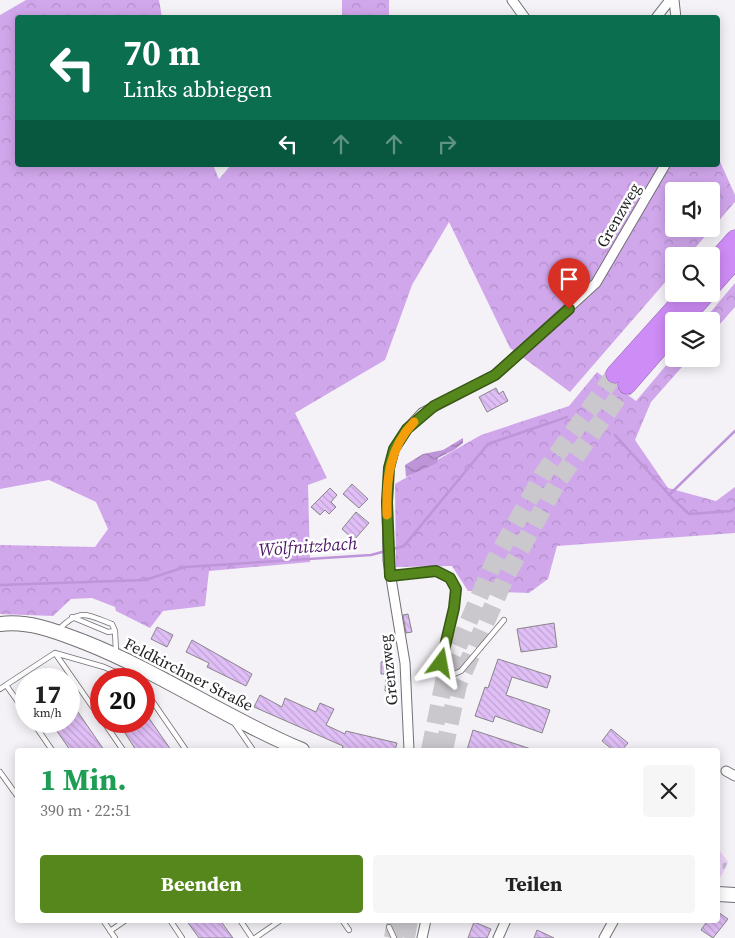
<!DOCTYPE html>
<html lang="de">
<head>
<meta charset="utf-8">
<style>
  body { margin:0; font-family:"Source Serif 4",serif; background:#f6f6f6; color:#222; height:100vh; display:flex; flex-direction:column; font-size:19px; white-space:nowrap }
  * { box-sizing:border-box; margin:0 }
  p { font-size:16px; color:#767676 }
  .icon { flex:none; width:28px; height:28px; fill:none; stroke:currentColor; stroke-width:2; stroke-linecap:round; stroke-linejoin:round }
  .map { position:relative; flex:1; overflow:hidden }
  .details { position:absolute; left:15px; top:748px; width:705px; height:175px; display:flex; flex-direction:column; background:#fff; border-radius:5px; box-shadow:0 2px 12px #0003 }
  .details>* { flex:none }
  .hud { position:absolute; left:15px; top:15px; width:705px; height:152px; border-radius:5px; box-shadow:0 2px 12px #0003; background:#0b6e4f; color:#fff; overflow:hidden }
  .fabs { position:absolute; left:665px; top:182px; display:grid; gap:10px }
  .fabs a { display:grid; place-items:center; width:55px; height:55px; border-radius:5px; background:#fff; box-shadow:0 2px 12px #0003; font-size:25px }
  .speed { position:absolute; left:15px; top:668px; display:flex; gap:10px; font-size:25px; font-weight:700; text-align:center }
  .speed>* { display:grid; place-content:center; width:65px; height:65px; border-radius:50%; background:#fff; box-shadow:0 2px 12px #0003; line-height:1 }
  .speed small { font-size:12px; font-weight:400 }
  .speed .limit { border:8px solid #d22; background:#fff; color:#111 }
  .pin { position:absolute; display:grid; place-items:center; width:42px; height:42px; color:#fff; margin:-51px -21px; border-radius:50% 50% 50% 0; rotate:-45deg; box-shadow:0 0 5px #0007 }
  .pin .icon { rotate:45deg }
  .me { position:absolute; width:55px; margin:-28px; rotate:13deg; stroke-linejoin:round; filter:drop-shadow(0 0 4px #0008) }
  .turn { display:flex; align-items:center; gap:18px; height:105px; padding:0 25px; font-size:22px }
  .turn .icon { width:65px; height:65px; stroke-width:2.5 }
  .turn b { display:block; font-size:35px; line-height:42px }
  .lanes { display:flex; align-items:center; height:48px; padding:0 25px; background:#0003; justify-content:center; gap:25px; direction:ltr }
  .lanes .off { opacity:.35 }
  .round { display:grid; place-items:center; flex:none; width:52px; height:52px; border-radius:5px; background:#f6f6f6 }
  .summary { display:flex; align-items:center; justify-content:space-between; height:85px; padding:0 25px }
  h1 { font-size:30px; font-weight:700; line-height:38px; color:#1e9e55 }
  .cta { display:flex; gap:10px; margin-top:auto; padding:10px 25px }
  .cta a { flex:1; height:58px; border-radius:5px; background:#55871c; color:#fff; font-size:20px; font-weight:700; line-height:58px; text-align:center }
  .cta a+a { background:#f6f6f6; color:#222 }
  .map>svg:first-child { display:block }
</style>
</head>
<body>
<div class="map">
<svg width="735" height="938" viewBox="0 0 735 938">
  <defs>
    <pattern id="forest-crowns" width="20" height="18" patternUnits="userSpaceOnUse" patternTransform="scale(1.25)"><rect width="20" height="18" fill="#d1a7ec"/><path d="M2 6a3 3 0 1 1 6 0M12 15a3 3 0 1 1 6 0" fill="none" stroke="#b38fca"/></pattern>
    <pattern id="cemetery-stones" width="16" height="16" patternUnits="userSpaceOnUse" patternTransform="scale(1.25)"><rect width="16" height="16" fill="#ecd5fa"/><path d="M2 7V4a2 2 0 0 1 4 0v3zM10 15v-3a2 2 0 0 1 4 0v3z" fill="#cab6d6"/></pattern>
    <pattern id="water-waves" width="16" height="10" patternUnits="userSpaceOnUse" patternTransform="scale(1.25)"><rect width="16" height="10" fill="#be95d8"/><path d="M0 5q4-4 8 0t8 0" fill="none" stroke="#9a79af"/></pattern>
    <pattern id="building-back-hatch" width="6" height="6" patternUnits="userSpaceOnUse" patternTransform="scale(1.25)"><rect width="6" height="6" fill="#e0bef6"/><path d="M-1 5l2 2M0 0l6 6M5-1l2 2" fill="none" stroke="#c0a3d3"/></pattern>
  </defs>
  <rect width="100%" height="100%" fill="#f5f2f7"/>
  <!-- forest -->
  <path fill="url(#forest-crowns)" fill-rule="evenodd" d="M26,0h133l3,17 -144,1v147h195l6,14 12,-14h487v-8l17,38v7l-47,54h-14v16l-104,120 -60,-44 -61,-126 -37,63 -27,75 -90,53 32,65 -19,7 2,77 -101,9 -4,35 -42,5 -13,17 -34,-17 -1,-4 -23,-9 -21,1 -18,17 -53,-2v-69l95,2 13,-18 -12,-27 -47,-22 -49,9v-474zM674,191h37v38h-37z
    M342,0h47v15l3,2h-50z
    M735,283v24l-24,27v-13h-8z
    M674,356v3h15l-38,43 -16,38 33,48 48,13 19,-14v46l-178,13 -9,33 -19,14 -61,-2 -16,-25 -56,1 -1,-83 86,-49 88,-29 28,-34 39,29z"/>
  <!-- cemetery -->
  <path fill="url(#cemetery-stones)" d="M718,848l10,14 -6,13 -4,4v-9l3,-4 -3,-3z"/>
  <!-- water -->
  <path fill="url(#water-waves)" d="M463,438v5l-9,7 -16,8 -1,5 -31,14 -1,-12 18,-11 20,-4z"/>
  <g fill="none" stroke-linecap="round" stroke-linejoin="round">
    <!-- stream -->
    <path stroke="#be95d8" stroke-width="2.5" d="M615,435l58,64 16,15 42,-3 4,-3
      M669,495l66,-64
      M0,585l145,-5 40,-13 186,-12 33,-9 84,-102 79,-27"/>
  </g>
  <!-- building -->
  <path fill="url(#building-back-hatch)" stroke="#88868a" d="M496,388l3,6 4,-3 5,10 -21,11 -8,-15z
    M352,484l16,15 -9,9 -16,-14z
    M330,488l7,7 -6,7 5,5 -7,7 -4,-4 -5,5 -9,-8z
    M356,512l13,11 -15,17 -12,-11z
    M408,614l4,18 -6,1 -3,-18z
    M554,623l3,24 -36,5 -4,-23z
    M157,627l16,8 -6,12 -16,-8z
    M192,640l60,34 -6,12 -39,-19 2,-4 -23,-11z
    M498,659l53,17 -4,12 -35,-11 -6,18 44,15 -8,23 -47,-17 -2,6 -18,-6 10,-29 3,1z
    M394,661l2,30h-11l1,-17h-5v-12z
    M47,668l7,11h-23z
    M260,695l22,12 3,-9 31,14 4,-9 14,6 -8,16 19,9 1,-3 51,12 -2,7 -53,-1 1,-3 -89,-39z
    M69,699l35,51h-34l-20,-29h19z
    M144,711l27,39h-35l-19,-29h27z
    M611,729l17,14 -6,7h-9l-11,-9z
    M473,730l58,19 -1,1h-63z
    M718,912l10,7 -15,19 -12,-8 7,-10h10z
    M186,920h34l13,18h-34z
    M474,922l17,7 -4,9h-19z
    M537,930l17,8h-20z"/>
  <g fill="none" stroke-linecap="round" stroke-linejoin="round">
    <!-- highway-tunnel -->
    <path stroke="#cac8cc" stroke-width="18" stroke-dasharray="18 9" stroke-linecap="butt" d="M430,750l15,-73 49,-115 51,-91 70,-97
      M444,750l14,-65 48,-109 52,-95 69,-96
      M393,938l3,-18
      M406,938l3,-18"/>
    <!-- lane casing -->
    <g stroke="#727074" stroke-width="6">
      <path id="lane" d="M391,576l45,-5 14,7 6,11 -2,19 -13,55 11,12 9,-4 43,-51
        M72,617l36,15 7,-1
        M58,630c22,-22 27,-16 54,-6l3,7 1,21
        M55,653l49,14 27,12
        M6,685l49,-32 46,66
        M0,689l6,-4 20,28
        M144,689l42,61
        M32,721l20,29
        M103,721l20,29
        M235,724l18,26
        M0,772l18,25
        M103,920l12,18
        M170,920l12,18
        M240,920l12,18
        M342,920l7,10
        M389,927l5,11
        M110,931l16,-11
        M255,938l26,-18"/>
    </g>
    <!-- street casing -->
    <g stroke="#727074" stroke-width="11">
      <path id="street" d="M512,0l13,18
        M674,0l2,18
        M656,18l14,-18
        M409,750l-4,-87 -17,-103 -1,-58 2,-34 5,-19 13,-20 15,-16 73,-38 101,-92 69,-118
        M726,771l9,5
        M422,938l4,-18
        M498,938l8,-18
        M604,938l10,-18"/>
    </g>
    <!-- secondary casing -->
    <g stroke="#727074" stroke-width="16">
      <path id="secondary" d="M0,624c29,-4 58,8 84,18 76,30 143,77 218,108
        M718,894l17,1"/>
    </g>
    <!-- highway casing -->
    <g stroke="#9166ab" stroke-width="19">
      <path id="highway" d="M711,266l24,-27
        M711,287l24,-27
        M682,321l24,-27
        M615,374l72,-80
        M627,385l47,-54"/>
    </g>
    <!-- lane -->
    <use href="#lane" stroke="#fff" stroke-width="4.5"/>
    <!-- street -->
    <use href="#street" stroke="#fff" stroke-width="9"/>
    <!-- secondary -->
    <use href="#secondary" stroke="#fff" stroke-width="14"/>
    <!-- highway -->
    <use href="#highway" stroke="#ce8cf6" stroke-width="18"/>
  </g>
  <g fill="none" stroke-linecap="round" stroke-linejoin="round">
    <!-- route casing -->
    <g stroke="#375812" stroke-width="12">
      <path id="route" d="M441,663l13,-55 2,-19 -6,-11 -14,-7 -46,5 -3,-74 2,-34 5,-19 13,-20 27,-23 61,-31 74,-66"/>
    </g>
    <!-- route -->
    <use href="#route" stroke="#55871c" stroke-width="9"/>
    <!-- slow -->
    <path stroke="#f59e0b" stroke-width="9" d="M387,515c-1,-35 2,-67 27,-93"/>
  </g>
  <g text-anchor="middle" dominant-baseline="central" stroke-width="5" stroke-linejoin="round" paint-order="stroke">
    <!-- street labels -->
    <g font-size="16" fill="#201f21" stroke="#fff">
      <text transform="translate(618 215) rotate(-60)">Grenzweg</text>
      <text transform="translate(388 670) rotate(-96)">Grenzweg</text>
      <text transform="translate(189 674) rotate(27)">Feldkirchner Straße</text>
    </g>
    <!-- water labels -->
    <g font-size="18" font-style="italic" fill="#4e1968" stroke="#fff">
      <text transform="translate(308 546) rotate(-4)">Wölfnitzbach</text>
    </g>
  </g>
</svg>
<div class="fabs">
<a><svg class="icon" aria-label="sound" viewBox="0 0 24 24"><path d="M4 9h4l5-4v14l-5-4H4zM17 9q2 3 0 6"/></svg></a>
<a><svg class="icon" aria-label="search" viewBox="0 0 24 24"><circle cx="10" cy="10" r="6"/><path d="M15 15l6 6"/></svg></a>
<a><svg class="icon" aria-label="layers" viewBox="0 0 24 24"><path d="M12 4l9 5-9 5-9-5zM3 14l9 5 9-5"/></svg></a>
</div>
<div class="speed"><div>17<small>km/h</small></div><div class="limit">20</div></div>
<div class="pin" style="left:569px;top:309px;background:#d93025"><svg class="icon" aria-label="arrive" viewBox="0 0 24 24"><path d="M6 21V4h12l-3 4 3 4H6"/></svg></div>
<svg class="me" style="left:441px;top:663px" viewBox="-20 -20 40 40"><path d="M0-17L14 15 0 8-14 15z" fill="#55871c" stroke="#fff" stroke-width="4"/></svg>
<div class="hud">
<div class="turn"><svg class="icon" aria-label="left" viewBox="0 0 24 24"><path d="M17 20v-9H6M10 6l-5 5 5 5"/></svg><div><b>70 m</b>Links abbiegen</div></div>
<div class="lanes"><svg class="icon" aria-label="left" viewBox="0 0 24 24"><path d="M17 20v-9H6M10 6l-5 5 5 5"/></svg><svg class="icon off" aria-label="ahead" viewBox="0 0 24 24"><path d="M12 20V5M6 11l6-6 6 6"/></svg><svg class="icon off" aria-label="ahead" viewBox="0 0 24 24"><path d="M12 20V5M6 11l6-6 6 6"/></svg><svg class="icon off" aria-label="right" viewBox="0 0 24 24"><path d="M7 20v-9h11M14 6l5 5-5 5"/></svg></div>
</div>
<section class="details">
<div class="summary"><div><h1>1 Min.</h1><p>390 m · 22:51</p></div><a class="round"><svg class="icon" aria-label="close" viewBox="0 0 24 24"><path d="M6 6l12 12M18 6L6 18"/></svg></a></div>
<div class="cta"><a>Beenden</a><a>Teilen</a></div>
</section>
</div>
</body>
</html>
